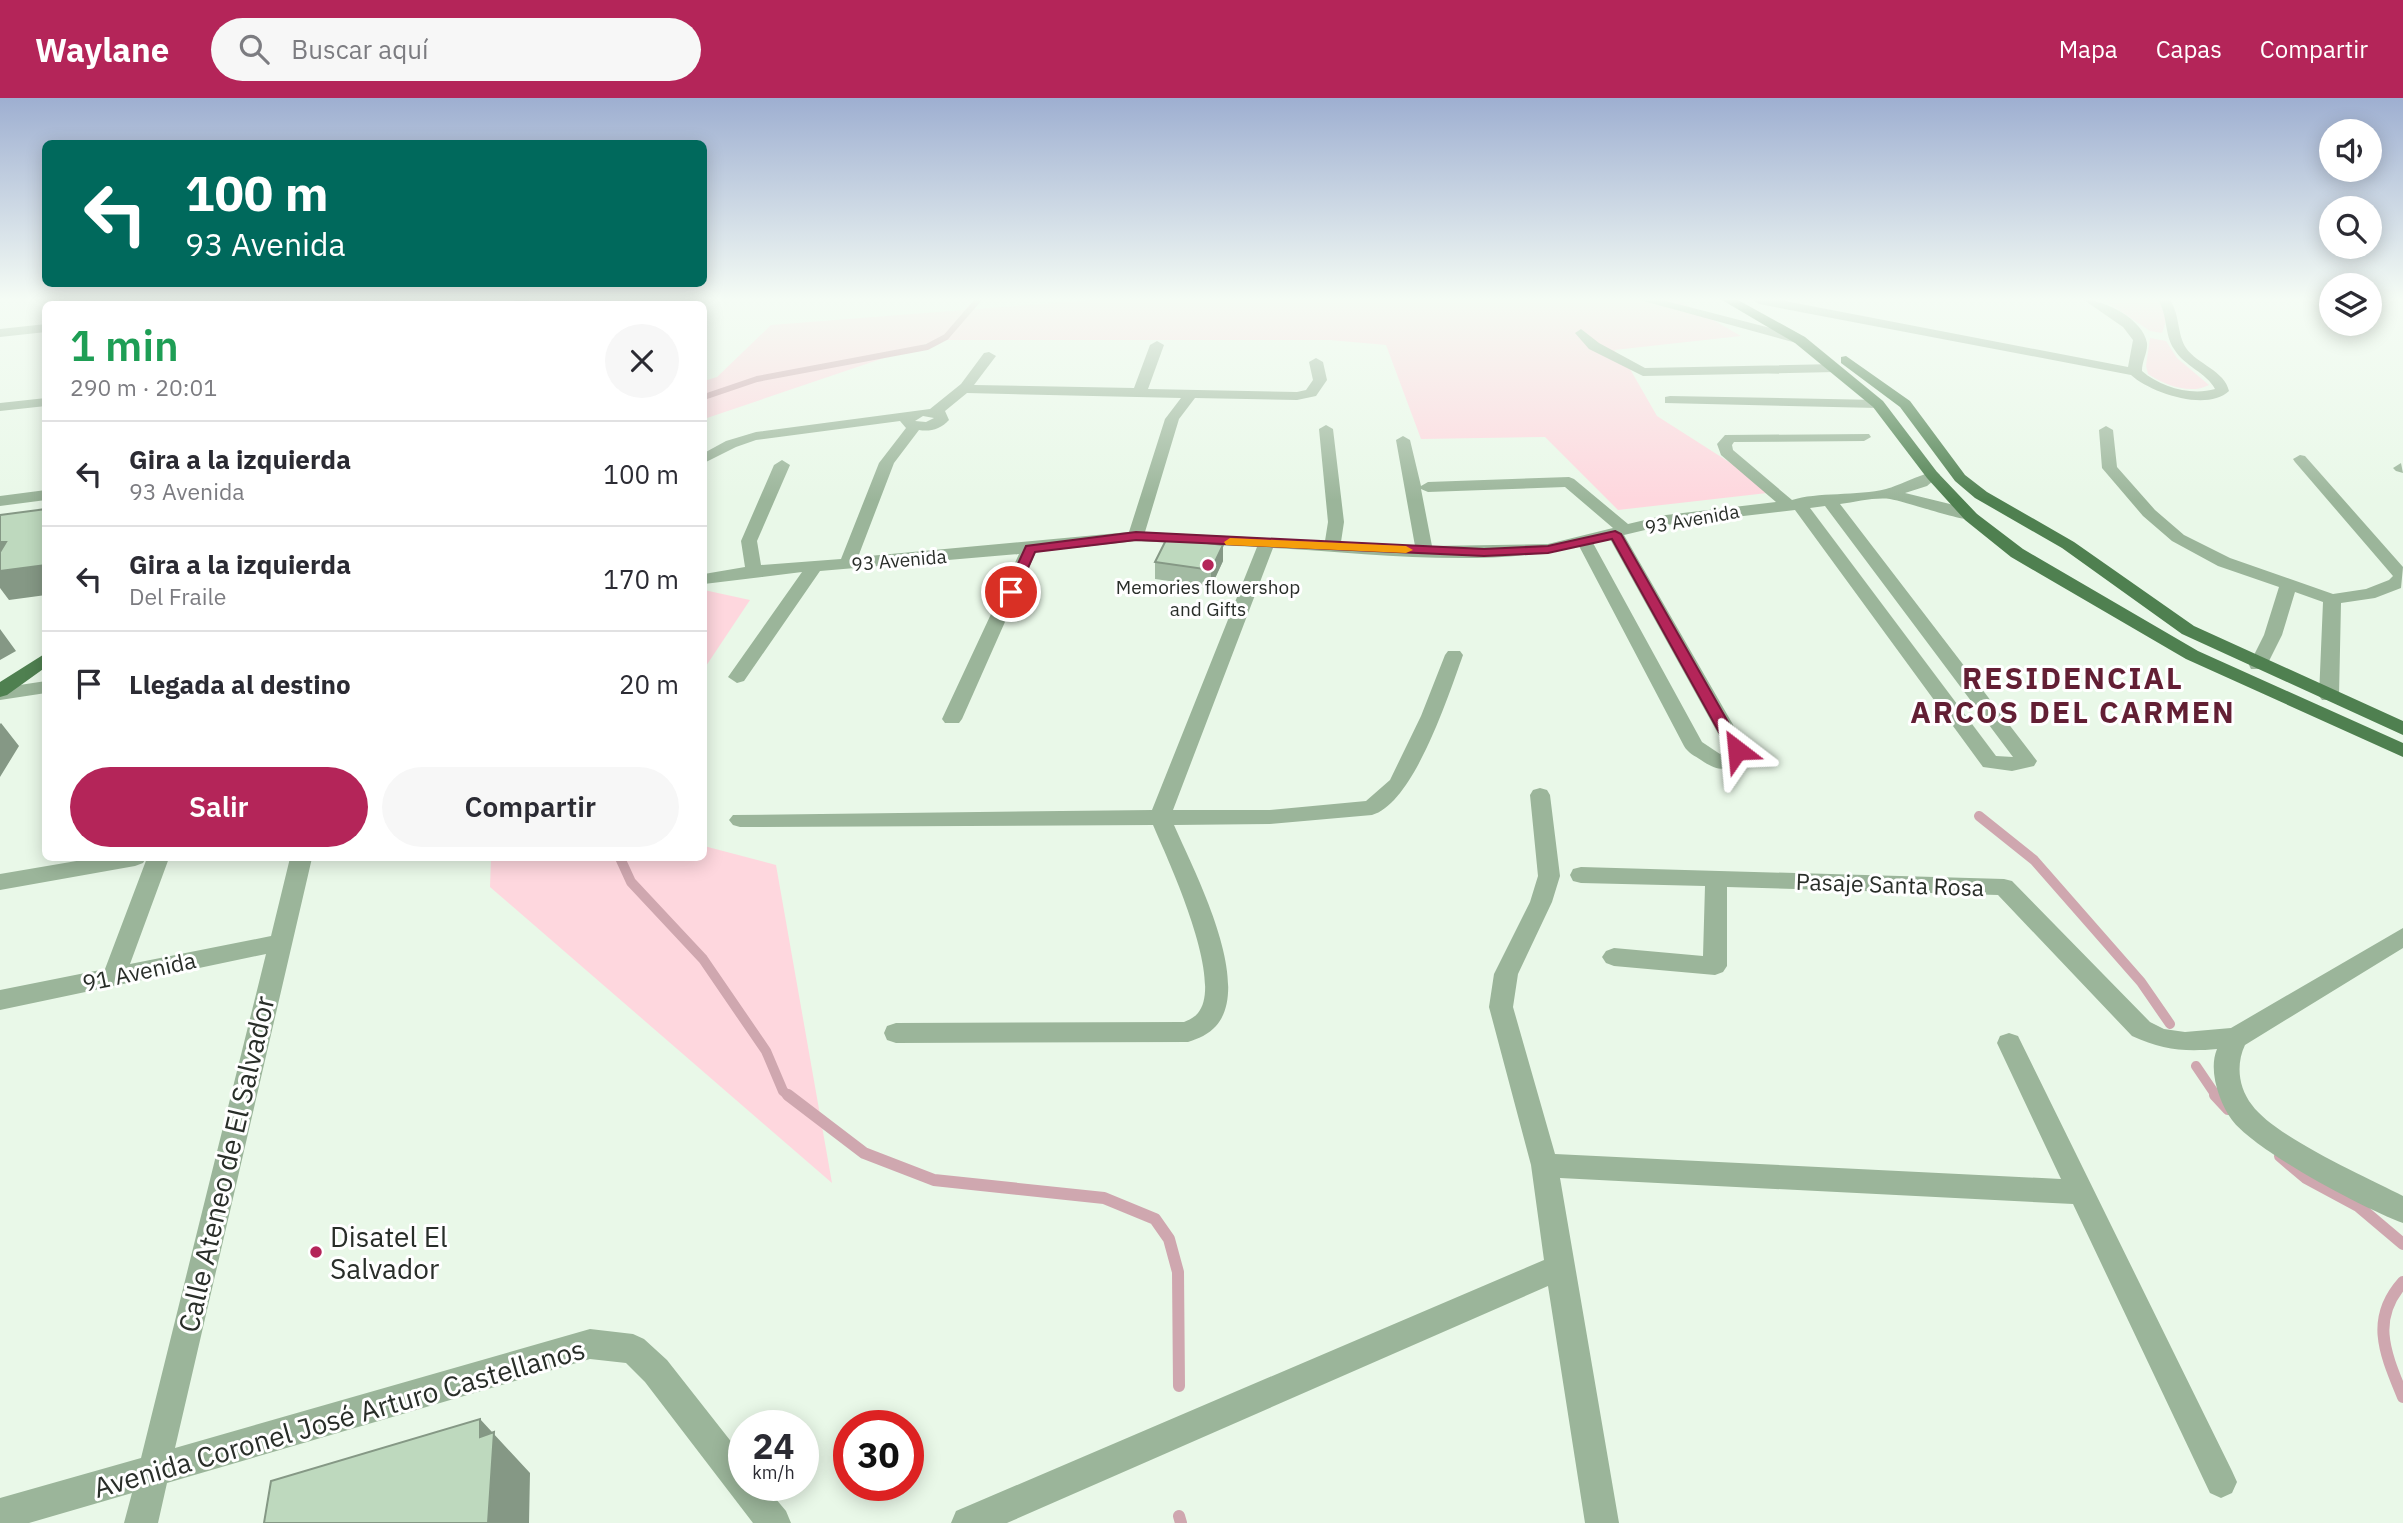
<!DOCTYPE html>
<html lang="es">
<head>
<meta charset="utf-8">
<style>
  body { margin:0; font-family:"IBM Plex Sans",sans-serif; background:#f7f7f7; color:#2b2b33; height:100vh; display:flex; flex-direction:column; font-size:26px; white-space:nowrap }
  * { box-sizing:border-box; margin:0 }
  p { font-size:23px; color:#7c7c81 }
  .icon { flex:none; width:38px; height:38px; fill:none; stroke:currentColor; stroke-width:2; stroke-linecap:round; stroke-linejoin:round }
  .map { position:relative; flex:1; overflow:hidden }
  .side { position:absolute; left:42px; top:203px; width:665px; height:560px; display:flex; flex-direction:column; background:#fff; border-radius:10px; box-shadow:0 4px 18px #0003 }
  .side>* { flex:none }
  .guide { position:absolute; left:42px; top:42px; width:665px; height:147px; border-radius:10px; box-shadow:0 4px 18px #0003; background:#00695c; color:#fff; overflow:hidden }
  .controls { position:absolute; left:2319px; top:21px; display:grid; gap:14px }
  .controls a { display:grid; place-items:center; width:63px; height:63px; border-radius:50%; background:#fff; box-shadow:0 4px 18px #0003; font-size:35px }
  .speed { position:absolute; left:728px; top:1312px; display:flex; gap:14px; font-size:35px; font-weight:700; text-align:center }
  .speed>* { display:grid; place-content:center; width:91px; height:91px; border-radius:50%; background:#fff; box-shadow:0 4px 18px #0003; line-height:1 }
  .speed small { font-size:18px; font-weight:400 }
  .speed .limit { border:10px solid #d22; background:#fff; color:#111 }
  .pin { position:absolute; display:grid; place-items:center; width:60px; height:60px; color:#fff; margin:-30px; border:4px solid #fff; border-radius:50%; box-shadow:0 2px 7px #0007 }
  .me { position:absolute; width:77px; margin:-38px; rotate:331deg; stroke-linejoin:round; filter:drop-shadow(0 0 5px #0008) }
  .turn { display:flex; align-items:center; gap:24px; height:147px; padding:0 28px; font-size:32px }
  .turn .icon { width:91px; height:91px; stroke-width:2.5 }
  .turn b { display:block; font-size:49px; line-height:60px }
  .round { display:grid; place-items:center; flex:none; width:74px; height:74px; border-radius:37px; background:#f7f7f7 }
  .head { display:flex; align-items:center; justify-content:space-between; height:119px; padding:0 28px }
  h1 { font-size:42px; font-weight:600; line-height:52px; color:#1e9e55 }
  .action { display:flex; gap:14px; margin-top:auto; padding:14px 28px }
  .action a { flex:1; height:80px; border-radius:42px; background:#b42559; color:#fff; font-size:28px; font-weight:600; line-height:80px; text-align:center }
  .action a+a { background:#f7f7f7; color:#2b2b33 }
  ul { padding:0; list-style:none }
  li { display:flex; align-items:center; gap:21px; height:105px; padding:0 28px; border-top:2px solid #e1e1e2 }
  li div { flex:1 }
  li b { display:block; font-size:26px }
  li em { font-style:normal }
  header { display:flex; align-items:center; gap:42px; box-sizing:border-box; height:98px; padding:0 35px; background:#b42559; color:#fff }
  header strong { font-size:33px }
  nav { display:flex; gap:38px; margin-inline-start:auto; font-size:24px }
  .search { width:490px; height:63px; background:#f7f7f7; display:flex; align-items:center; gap:18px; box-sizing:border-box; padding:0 24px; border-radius:38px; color:#7c7c81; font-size:26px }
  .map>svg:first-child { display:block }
</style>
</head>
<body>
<header>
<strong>Waylane</strong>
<div class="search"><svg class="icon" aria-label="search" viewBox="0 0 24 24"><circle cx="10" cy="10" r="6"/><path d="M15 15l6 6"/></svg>Buscar aquí</div>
<nav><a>Mapa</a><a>Capas</a><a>Compartir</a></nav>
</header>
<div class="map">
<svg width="2403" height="1425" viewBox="0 0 2403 1425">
  <rect width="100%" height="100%" fill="#e9f8e8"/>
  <!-- green -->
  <path fill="#fed7de" d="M1092,202h586l63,36 -127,14 12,12 31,54 119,76 -158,18 -73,-73 -124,2 -35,-94 -56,-5h-393l-233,79v-38l13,-4 54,-52z
    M2104,202h55l8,18 -5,15 -12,-2z
    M2150,240l16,3 11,17 32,27c-19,10 -44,0 -61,-11l-2,-8z
    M704,492l46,10 -46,69z
    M704,748l72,19 56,318 -342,-296 1,-29h213z"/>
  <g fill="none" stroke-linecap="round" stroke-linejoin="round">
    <!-- stream-far2 -->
    <path stroke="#cfa7af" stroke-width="6" d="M704,299l53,-18 170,-32 19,-10 32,-37"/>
    <!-- stream-far1 -->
    <path stroke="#cfa7af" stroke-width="10" d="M1979,718l55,44 107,122 29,42
      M620,760l11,24 72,77 63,92 17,40 7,6
      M2196,968l21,31"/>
    <!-- stream -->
    <path stroke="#cfa7af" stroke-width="12" d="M788,997l76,58 70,27 170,18 51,21 14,20 9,33 1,114
      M2215,997l13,14
      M2280,1058l26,22 52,28 45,38
      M2403,1184c-34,38 -17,73 0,115
      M1179,1418l2,7"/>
    <!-- minor -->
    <path fill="#9bb59a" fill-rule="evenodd" d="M247,202h42l-13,4h-35z
      M374,202h13l-4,4h-12z
      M1640,202h22l143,37 1,3 -6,4z
      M1753,202h27l348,67 5,-27 -10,-13 -39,-27c21,0 59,19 63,43 1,9 -5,18 -5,28 18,16 49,25 73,18 -8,-16 -31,-23 -41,-40 -10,-15 -6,-34 -16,-49h12c10,15 7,34 16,48 11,16 39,23 43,43 -22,21 -78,2 -98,-16l-372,-71z
      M46,226v8l-46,5v-8z
      M1581,231l18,14 46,25 190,-4 7,4 -7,4 -192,4 -54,-27 -14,-16z
      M1157,243l7,4 -16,44 149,3 9,-2 7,-10 -4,-18 7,-4 7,4 4,18 -11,16 -19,4 -102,-2 -16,21 -34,113 180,9 3,-19 -9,-93 7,-4 7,4 11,93 -3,20 74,4 -19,-106 7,-4 7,4 11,46 7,-4 141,-5 5,2 54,45 38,-9 110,-13 -55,-47 -4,-11 8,-9 144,-1 2,3 -7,4 -130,1 -2,3 1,5 59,50c24,-8 66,-4 94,-11 13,-3 43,-19 51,-17l3,3 -13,11 -22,7 45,11 27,10 2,3 -2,3c-10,3 -70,-18 -87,-21 -15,-2 -34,3 -50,5l197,257 -3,5 -22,5 -29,-4 -188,-257 -129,15 -42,10 123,214c-14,22 -24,26 -46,11 -6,-4 -13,-7 -17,-14l-105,-200c-93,23 -210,7 -306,2l-100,262h97l96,-9 24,-21 31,-64 24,-61 3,-4h12l3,4c-14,39 -49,148 -91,160l-102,9 -96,1c19,44 80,158 42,201 -7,8 -18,13 -28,16l-292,1 -9,-3 -3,-7 3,-7 9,-3 288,-1c5,-2 11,-5 14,-9 27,-32 -30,-153 -45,-188l-413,2 -7,-2 -4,-5 4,-5 419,-5 105,-263 -121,-6 -100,11 -74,167 -3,4h-14l-3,-4 77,-165 -199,17 -76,110 -7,2 -9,-6 74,-105 -98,12v-10l41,-7 -4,-26 33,-76 8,-5 8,5 -33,76 4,24 80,-6 38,-96 27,-35 -6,-7 -144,19 -20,7 -32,16v-10l22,-12 30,-9 174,-23 31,-25 23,-31 5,-1 7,4 -22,29 160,3 16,-43zM967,295l214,5 -16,21 -36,113 -271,25 36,-94 25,-33c11,2 22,-1 30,-10l-4,-9zM923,318l11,2 -8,4 -11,-1zM1565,389l48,41 -65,16 -116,2 -11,-57 7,3zM1825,408l188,251 -17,-1 -186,-248zM1610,441l116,209 -6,6 -18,-12 -109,-199z
      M1670,298l208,4 7,4 -7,4 -213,-5v-6z
      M46,300v8l-46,5v-8z
      M2106,328l7,4 4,37 38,43 29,25 46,23 103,36 33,-5 23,-9 4,-4 -98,-114 -2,-3 7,-4 5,1 98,111 -2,21 -26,10 -34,5 -2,93 -3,4h-14l-3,-4 4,-94 -28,-10 -13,43 -17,34h-14l-2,-4 15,-30 15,-48 -61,-21 -46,-25 -29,-25 -41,-48 -3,-38z
      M2401,365l2,10 -7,-2 -3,-3z
      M46,392v10l-46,6v-10z
      M46,583v12l-46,7v-12z
      M1540,690l7,2 3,5 10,81 -8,26 -34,72 -5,33 42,147 506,25 -64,-136 3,-7 9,-3 9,3 214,435 5,11 -5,11 -11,5 -11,-5 -137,-289 -513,-26 59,345h-34l-37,-237 -541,237h-56l5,-12 588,-251 -13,-95 -42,-158 5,-33 36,-72 8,-26 -8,-81 3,-5z
      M94,760h52l-3,5 -8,3 -135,24v-16z
      M147,760h22l-39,106 141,-28 19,-78h22l-137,590 415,-119 43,5 11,5 23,21 77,98v28h21l21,25 5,12h-38l-108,-141 -19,-19 -36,-4 -423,124 -9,40h-34l8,-30 -103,30h-29v-25l141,-40 125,-504 -266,56v-20l105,-21z
      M1581,769l423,12 8,2 138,141 14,7 21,3 46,-4 172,-100v20l-158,97c-9,19 -7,42 7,60 23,32 114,72 151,91v27c-38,-14 -148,-72 -171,-103 -13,-18 -24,-50 -15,-71 -32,3 -55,1 -85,-13l-134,-141 -271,-8v79l-4,6 -8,3 -101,-9 -8,-3 -4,-6 4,-6 8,-3 89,8 2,-70 -124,-3 -8,-2 -3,-6 3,-6z"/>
    <!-- major -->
    <path fill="#4f8050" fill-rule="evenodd" d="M515,202h15l-4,4h-14z
      M1722,202h16l67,37 78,64 54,71 40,42 46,35 175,102 205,92v14l-217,-98 -175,-102 -46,-37 -38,-42 -54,-71 -78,-64z
      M1846,258l64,45 55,74 22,17 87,50 120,84 209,95v14l-221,-101 -120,-86 -87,-50 -20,-17 -55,-74 -59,-44v-6z
      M46,555v14l-39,28 -7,2v-15z"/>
  </g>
  <!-- wall -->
  <path fill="#a3bba3" d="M1223,447v16l-12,26 -56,-8v-17z"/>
  <!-- shaded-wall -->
  <path fill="#859885" d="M0,444h6l40,23v30l-37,5 -9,-12z
    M1223,447v16l-12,26v-17z
    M0,531l16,22 -16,9z
    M1,625l18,23 -19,31v-53z
    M480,1321l50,54 -1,50h-41l-8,-86z"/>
  <!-- building -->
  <path fill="#bed9be" stroke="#859885" stroke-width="2" d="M543,202h67v4h-72z
    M46,411v56l-46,6v-19l6,-10h-6v-27z
    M1167,440l56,7 -12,25 -56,-8z
    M480,1321v18l14,-5 -6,91h-224l7,-42z"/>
  <!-- sky -->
  <linearGradient id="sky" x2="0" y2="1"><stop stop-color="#9eafd1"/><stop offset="0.5" stop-color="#f5fcf5"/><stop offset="1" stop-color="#f5fcf5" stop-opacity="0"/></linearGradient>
  <rect width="2403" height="402" fill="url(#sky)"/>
  <!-- route -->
  <path fill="#b42559" stroke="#75183a" stroke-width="2" d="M1615,433l6,3 123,216 -2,3 -5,1 -8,-4 -117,-211 -64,14 -64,3 -348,-16 -101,12 -19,43 -5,1 -6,-4 21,-46 110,-14 348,17 64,-3z"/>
  <!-- slow -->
  <path fill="#f59e0b" d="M1230,440l176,8 7,4 -7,3 -180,-8 -2,-3z"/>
  <!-- markers -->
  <g fill="#b42559" stroke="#fff" stroke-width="2.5">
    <circle cx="1208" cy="467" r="7"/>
    <circle cx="316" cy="1154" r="7"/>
  </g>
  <g text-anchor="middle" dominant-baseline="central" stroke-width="6" stroke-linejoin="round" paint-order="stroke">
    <!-- far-street labels -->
    <g font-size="19" fill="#292e29" stroke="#fff">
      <text transform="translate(1692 421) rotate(-10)">93 Avenida</text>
      <text transform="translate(899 462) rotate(-5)">93 Avenida</text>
    </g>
    <!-- far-poi labels -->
    <g font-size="19" fill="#292e29" stroke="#fff">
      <text x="1208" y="489">Memories flowershop<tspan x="1208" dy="22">and Gifts</tspan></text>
    </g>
    <!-- street labels -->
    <g font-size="23" fill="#292e29" stroke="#fff">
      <text transform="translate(1890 786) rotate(2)">Pasaje Santa Rosa</text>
      <text transform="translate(139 873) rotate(-12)">91 Avenida</text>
    </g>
    <!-- near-street labels -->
    <g font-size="28" fill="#292e29" stroke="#fff">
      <text transform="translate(226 1066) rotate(-77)">Calle Ateneo de El Salvador</text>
      <text transform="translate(339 1320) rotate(-16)">Avenida Coronel José Arturo Castellanos</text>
    </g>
    <!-- near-poi labels -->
    <g font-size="28" fill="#292e29" stroke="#fff" text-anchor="start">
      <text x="330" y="1138">Disatel El<tspan x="330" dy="32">Salvador</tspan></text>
    </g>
    <!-- district labels -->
    <g font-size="30" font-weight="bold" letter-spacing="2" fill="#631f34" stroke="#fff">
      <text x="2073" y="579">RESIDENCIAL<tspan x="2073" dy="34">ARCOS DEL CARMEN</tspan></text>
    </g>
  </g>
</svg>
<div class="controls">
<a><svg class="icon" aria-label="sound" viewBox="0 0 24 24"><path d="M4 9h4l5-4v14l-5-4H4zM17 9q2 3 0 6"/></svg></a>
<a><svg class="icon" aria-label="search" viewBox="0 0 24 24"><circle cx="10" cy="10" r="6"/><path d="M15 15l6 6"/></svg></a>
<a><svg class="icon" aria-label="layers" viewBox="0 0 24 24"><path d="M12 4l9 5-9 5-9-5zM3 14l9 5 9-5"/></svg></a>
</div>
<div class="speed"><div>24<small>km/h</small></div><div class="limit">30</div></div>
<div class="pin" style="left:1011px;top:494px;background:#d93025"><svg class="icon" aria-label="arrive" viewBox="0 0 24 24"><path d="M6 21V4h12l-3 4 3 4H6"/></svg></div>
<svg class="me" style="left:1737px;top:652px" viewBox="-20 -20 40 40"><path d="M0-17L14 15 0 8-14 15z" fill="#b42559" stroke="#fff" stroke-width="4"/></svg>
<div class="guide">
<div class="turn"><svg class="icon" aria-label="left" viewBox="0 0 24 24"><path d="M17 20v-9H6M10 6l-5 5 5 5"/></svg><div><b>100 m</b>93 Avenida</div></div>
</div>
<section class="side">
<div class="head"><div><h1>1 min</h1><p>290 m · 20:01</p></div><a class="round"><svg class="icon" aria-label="close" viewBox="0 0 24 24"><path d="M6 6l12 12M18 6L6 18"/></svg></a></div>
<ul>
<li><svg class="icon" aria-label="left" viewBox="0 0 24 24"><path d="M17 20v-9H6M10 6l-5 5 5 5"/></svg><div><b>Gira a la izquierda</b><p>93 Avenida</p></div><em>100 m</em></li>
<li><svg class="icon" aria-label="left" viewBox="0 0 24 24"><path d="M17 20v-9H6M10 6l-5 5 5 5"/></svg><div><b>Gira a la izquierda</b><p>Del Fraile</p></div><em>170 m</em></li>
<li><svg class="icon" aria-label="arrive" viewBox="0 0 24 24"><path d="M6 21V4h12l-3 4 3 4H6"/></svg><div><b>Llegada al destino</b></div><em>20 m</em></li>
</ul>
<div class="action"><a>Salir</a><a>Compartir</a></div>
</section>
</div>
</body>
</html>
